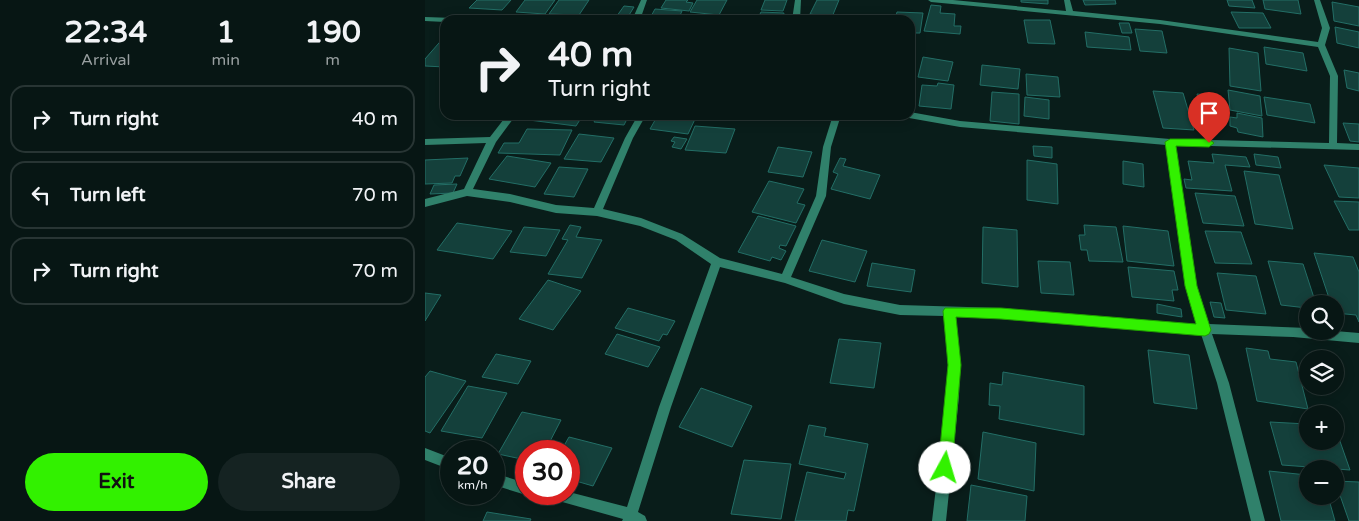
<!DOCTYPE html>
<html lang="en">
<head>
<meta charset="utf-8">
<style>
  body { margin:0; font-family:"Varela Round",sans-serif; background:#152322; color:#f1f3f6; height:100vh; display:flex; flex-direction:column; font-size:19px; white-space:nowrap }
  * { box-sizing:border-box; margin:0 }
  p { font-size:16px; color:#989fa0 }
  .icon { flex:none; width:28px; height:28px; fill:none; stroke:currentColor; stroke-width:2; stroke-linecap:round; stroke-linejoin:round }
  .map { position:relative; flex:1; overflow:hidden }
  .drawer { display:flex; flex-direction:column; background:#071614; width:425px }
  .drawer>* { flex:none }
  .top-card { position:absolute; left:15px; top:15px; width:475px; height:105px; border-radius:15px; box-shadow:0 2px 12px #0003,0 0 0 1px #283534; background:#071614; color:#f1f3f6; overflow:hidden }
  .buttons { position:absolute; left:874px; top:295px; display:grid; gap:10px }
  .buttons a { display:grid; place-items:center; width:45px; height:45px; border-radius:50%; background:#071614; box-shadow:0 2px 12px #0003,0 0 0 1px #283534; font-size:25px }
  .speed { position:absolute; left:15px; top:440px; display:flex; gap:10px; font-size:25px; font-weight:700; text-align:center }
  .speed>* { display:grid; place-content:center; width:65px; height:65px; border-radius:50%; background:#071614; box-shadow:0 2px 12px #0003,0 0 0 1px #283534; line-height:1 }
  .speed small { font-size:12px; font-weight:400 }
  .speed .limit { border:8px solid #d22; background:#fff; color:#111 }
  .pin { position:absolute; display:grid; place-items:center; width:42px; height:42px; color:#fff; margin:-51px -21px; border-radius:50% 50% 50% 0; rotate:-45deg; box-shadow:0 0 5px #0007 }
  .pin .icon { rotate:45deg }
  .me { position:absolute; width:55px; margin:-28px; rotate:6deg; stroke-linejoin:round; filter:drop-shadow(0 0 4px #0008) }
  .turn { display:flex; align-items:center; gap:18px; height:105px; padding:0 25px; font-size:22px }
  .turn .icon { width:65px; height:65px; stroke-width:2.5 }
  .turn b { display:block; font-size:35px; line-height:42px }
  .eta { display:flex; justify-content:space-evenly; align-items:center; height:85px; text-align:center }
  .eta b { font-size:30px; font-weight:800; line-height:35px }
  .cta { display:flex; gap:10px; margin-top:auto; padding:10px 25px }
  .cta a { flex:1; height:58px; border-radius:30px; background:#32f100; color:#111; font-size:20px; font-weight:800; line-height:58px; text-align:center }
  .cta a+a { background:#152322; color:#f1f3f6 }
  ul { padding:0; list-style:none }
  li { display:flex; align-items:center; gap:15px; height:68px; margin:0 10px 8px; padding:0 15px; border:2px solid #283534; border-radius:15px }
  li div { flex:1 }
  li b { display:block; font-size:19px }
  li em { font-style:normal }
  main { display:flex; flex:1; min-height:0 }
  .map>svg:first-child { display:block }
</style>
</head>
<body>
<main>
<section class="drawer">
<div class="eta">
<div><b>22:34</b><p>Arrival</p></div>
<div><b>1</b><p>min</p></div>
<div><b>190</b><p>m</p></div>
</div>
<ul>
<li><svg class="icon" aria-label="right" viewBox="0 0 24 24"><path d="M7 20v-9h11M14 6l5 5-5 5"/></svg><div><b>Turn right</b></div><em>40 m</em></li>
<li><svg class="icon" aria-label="left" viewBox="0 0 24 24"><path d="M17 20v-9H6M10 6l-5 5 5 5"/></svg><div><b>Turn left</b></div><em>70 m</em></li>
<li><svg class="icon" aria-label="right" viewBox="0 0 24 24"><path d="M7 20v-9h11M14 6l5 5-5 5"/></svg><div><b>Turn right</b></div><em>70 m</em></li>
</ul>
<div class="cta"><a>Exit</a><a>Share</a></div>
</section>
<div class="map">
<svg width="934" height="521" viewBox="0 0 934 521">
  <rect width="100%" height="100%" fill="#091d1a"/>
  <!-- building -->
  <path fill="#14403b" stroke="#236e66" d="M52,0h34l-9,10 -33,-2z
    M100,0h30l-10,14 -29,-2z
    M134,0h30l-10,15 -30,-1z
    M241,0h22l-2,2 7,1 -4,8 -28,-3z
    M272,0h30l-8,15 -29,-3z
    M340,0h22l-4,11 -22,-1z
    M392,0h22l-7,17 -22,-3z
    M596,0h27v4l-27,-2z
    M658,0h32l1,4 -31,1z
    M802,0h25l3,8 -26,-2z
    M838,0h35l3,14 -36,-5z
    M907,2l27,5v19l-25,-5z
    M506,5l10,1 -1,7 15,1 -1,12h7l-1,8 -36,-3z
    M199,6l10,1 -8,13h-12z
    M230,9l27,2 -4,9h-29z
    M336,12l23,1 -2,7h-25z
    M472,12l26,1 -3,20h-10v-13h-15z
    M806,12l32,1 8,15h-32z
    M386,16l28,4h-30z
    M599,20h26l5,24 -27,-1z
    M694,23h10l3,10h-10z
    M910,27l24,5v16l-22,-5z
    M710,29l27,2 5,22 -27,-2z
    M660,32l44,5 2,13 -44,-3z
    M20,36v31l-20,-1v-7z
    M839,47l39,6 4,18 -41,-7z
    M804,48l29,5 3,38 -31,-5z
    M498,57l30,5 -5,19 -30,-4z
    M557,65l38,4 -2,20 -38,-4z
    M919,70l15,3v18l-12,-3z
    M601,74l32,3 2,20 -33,-2z
    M513,83l16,2 -3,24 -32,-3 3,-21 15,1z
    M803,90l32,6 2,20 -32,-6z
    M728,91l30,2 11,37 -31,-2z
    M567,92l27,2v30l-29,-3z
    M772,94l21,2 6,23 -21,-2z
    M600,97l24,3v19l-25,-3z
    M839,97l46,7 5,19 -48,-8z
    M812,113l25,5 1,19 -25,-5 -1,-4 -7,-2v-9l7,1z
    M108,115h50l-7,11 -47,-6z
    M173,115h31l-5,10 -30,-3z
    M233,115h20l18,2 -8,17 -38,-5z
    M918,123l16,1v18l-9,-1z
    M270,126l40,3 -9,24 -41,-3z
    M102,129l45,1 -12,25 -62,-2 6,-10h15z
    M154,134l35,4 -13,24 -37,-3z
    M249,137l13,2 -6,10 -9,-2 3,-5 -4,-1z
    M608,146l19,1v11l-18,-2z
    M353,147l34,5 -9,25 -35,-5z
    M787,154l34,3 4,10 -25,-2 7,26 -46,-3 -2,-9 8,1 -4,-19 26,2z
    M829,154l24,3 3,11 -25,-3z
    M82,156l44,7 -16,24 -46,-8z
    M43,158l-8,18h-5l-3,7 -27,1v-24z
    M415,158l6,1 -3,7 37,9 -10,24 -39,-10 7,-15 -5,-2z
    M602,160l30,4 1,40 -31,-4z
    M698,161l20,3 1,23 -21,-3z
    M899,165l35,3v30l-20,-1z
    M134,167l29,2 -14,28 -30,-3z
    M819,171l35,4 14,54 -38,-5z
    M344,181l35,8 -7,14 8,2 -9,18 -44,-11z
    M32,184l-4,9 -23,1 4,-9z
    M770,193l40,3 9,30 -41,-3z
    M909,201l25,1v28h-10z
    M333,216l38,10 -10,20 -6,-1 -1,3 7,3 -5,9 -9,-3 -2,4 -32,-9z
    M32,223l55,8 -19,28 -56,-9z
    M145,225l11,2 -5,10 26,3 -20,38 -34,-4 20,-34 -6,-1z
    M659,225l32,2 7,35 -34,-1 -2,-11h-6l-2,-15h6z
    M698,226l45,5 6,35 -47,-5z
    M99,227l36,3 -14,26 -36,-4z
    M558,227l34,3 1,57 -36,-4z
    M780,231l36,1 11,32 -37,-1z
    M397,240l45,11 -12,31 -46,-11z
    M889,253l39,4 6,15v50l-3,-7 -21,-2v-9h-4z
    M613,261l32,1 4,33 -33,-2z
    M843,261l35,3 13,40h-9v4l-26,-3z
    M447,263l43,7 -4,22 -44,-6z
    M703,267l46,4 4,19h-6l2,11 -42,-4z
    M792,273l39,3 10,38 -40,-4z
    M123,280l33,11 -28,39 -34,-11z
    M0,293l16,2 -16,26z
    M785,302l11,1 4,15 -11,-1z
    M732,304l24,5 1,8 -25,-4z
    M203,308l47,13 -8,14 -4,-1 -4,7 -44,-13z
    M192,334l43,13 -12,20 -43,-13z
    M414,339l42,4 -7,45 -44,-5z
    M821,348l22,3 2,8 26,3 12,47 -51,-8z
    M723,350l41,5 8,54 -43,-6z
    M71,354l35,7 -13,23 -36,-7z
    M5,371l36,10 -36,52 -5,-2v-54z
    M578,372l81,14v49l-85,-16 1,-13 -11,-1 1,-22 12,2z
    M43,386l39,7 -25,45 -41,-7z
    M276,388l51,18 -20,41 -53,-20z
    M97,412l39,8 -16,31h-19v9l-28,-6z
    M845,422l37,2v17h28v-14l15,43 -68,-5z
    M384,425l17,3 -2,8 44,8 -14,67 -6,-1 -2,11h-51l12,-49 37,7 2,-6 -47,-9z
    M558,432l53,11 -2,48 -56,-12z
    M144,437l43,11 -19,38 -24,-7v-28h-8z
    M319,460l47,4 -10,55 -50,-5z
    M844,471l38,4v21h21l7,25h-54z
    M910,481l24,1v39h-10z
    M546,485l56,11 -2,25h-58z
    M62,512l44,7 -1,2h-47z"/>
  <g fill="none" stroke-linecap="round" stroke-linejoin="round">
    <!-- minor -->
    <path fill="#30816b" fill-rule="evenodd" d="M216,0h6l-7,20h-8z
      M370,0h6l-1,20h-8z
      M503,0h25l113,11 -2,-11h6l3,11 87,9 158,22 4,-14 -8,-28h6l10,28 -5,17 13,31 -1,67 22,1v6l-184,-5 21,141 13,38 98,4v3h28l24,2v10l-66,-6 -81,-3 17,49 36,138h-14l-34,-138 -16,-49c-82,-3 -164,-15 -246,-18l5,49 -1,31 -13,125h-14l15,-125 1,-31 -4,-49 -44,-1 -56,-11 -59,-21 -65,-16 -49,140 -33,105 7,4 2,5h-25l1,-2 -75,-21 -2,-4h23v-2l58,15 32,-100 52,-143 -35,-24 -36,-14 -43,-10 -41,-3 -46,-11 -43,-6 -42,11v-8l39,-10 22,-46 -61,2v-6l65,-2 17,-22h9l-20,27 -23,47 37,5 46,11 38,3 31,-70 13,-23h8l-13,23 -30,71 38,9 41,16 38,24 62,16 34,-78 7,-49 10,-32h8l-10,32 -5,49 -35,81 53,17 56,11 101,3 148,14 49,2 -12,-38 -20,-141 -206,-18 -51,-9 -4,-3h5v-3l50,9 210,18 159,4 1,-67 -12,-29 -158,-23 -229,-22z
      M0,17l29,1 4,2h-13v2l-20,-1z
      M0,448l26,10v12l-26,-10z
      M69,473l32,10v11h4l-4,1 -32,-10z"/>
  </g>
  <!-- route -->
  <path fill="#32f100" stroke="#209d00" d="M745,139h39l5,4 -5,4 -33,-1 21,140 14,44 -2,4 -4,2 -204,-17 -45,-2 5,48 -9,103 -2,4 -5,3 -5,-3 -2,-4 10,-103 -5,-54 2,-3h56l195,16 -11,-38 -20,-144z"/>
</svg>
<div class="buttons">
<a><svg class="icon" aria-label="search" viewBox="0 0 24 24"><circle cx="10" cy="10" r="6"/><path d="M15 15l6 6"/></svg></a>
<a><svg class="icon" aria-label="layers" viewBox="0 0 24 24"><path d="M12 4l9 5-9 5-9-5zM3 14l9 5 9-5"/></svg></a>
<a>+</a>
<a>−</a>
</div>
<div class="speed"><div>20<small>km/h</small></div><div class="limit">30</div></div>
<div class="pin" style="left:784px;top:143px;background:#d93025"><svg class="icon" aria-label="arrive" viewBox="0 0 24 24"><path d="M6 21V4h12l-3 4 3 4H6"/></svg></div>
<svg class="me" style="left:520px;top:468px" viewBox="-20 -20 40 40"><circle r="19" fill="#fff"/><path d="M0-13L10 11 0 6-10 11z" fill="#32f100"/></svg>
<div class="top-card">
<div class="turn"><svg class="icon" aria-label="right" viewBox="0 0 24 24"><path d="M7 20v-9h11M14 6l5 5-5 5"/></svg><div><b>40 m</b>Turn right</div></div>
</div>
</div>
</main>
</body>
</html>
